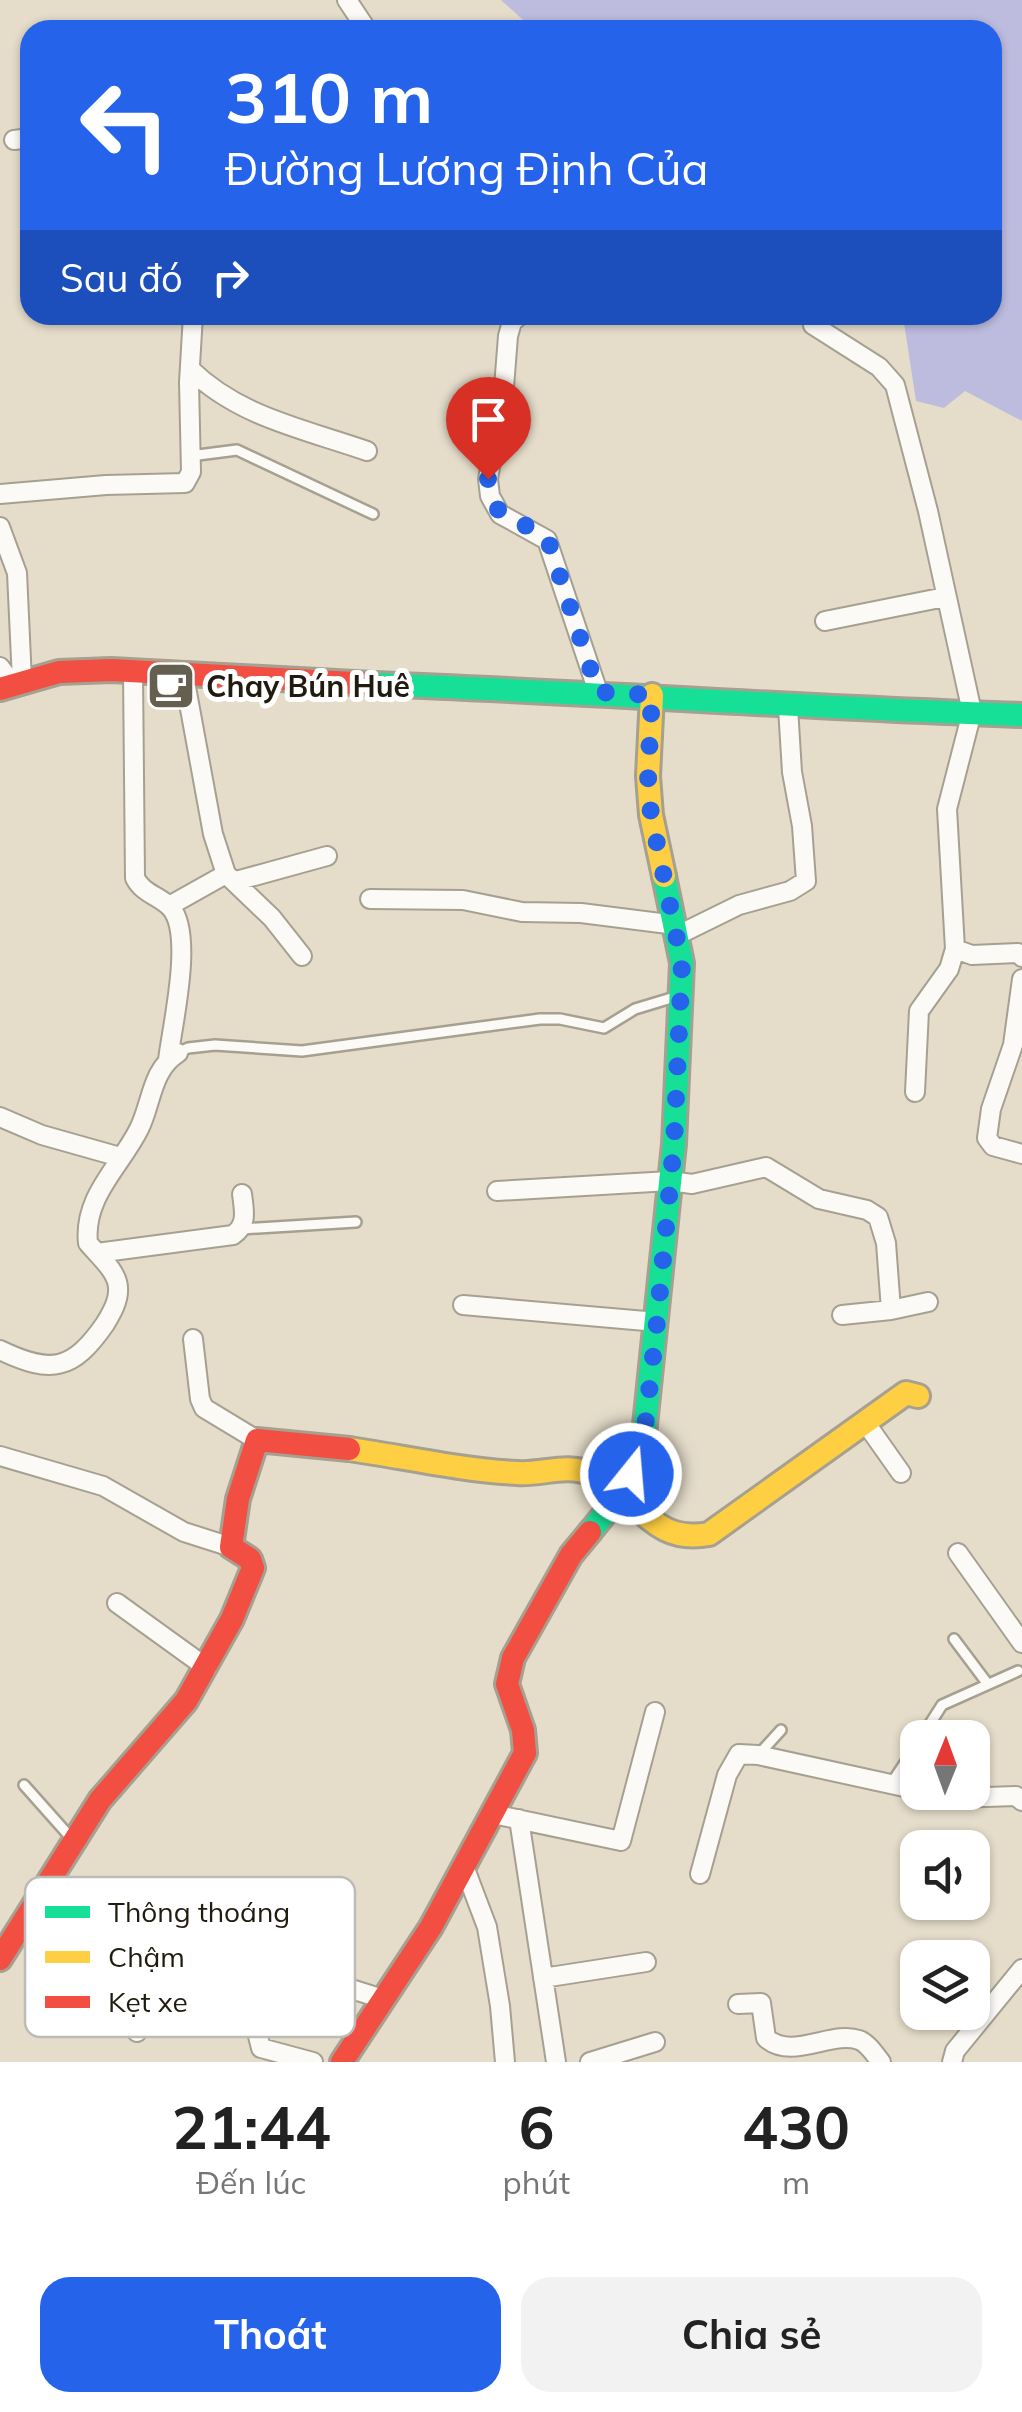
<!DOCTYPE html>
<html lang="vi">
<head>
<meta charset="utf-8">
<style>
  body { margin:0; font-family:Mulish,sans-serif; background:#f2f2f2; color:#222; height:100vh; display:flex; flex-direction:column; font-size:38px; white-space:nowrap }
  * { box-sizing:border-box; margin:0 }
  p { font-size:32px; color:#767676 }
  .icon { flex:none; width:55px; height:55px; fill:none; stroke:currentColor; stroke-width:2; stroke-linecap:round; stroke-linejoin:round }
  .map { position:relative; height:2062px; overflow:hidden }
  .drawer { display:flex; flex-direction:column; background:#fff; flex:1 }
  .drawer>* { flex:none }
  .guide { position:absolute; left:20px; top:20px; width:982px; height:305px; border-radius:30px; box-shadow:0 2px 8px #0004; background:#2563eb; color:#fff; overflow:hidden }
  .needle { width:65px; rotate:1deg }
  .buttons { position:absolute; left:900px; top:1720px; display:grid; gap:20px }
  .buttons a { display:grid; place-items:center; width:90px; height:90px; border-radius:20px; background:#fff; box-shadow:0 2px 8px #0004; font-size:50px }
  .pin { position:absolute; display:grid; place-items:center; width:85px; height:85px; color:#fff; margin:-102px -42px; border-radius:50% 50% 50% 0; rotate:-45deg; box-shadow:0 0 10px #0007 }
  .pin .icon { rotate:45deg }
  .me { position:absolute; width:110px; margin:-55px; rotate:17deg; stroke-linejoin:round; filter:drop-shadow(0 0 8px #0008) }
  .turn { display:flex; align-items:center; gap:35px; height:210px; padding:0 40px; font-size:45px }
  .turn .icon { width:130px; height:130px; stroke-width:2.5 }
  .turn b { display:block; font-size:70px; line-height:85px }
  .then { display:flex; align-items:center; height:95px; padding:0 40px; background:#0003; gap:20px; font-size:38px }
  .eta { display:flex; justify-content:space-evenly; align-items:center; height:170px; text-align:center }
  .eta b { font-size:60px; font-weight:700; line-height:70px }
  .cta { display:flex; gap:20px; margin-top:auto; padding:20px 40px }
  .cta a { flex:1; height:115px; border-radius:30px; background:#2563eb; color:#fff; font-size:40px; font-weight:700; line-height:115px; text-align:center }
  .cta a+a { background:#f2f2f2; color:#222 }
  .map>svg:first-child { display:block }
</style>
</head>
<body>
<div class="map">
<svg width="1022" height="2062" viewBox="0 0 1022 2062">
  <rect width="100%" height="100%" fill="#e5ddca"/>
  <!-- water -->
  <path fill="#bdbcdf" d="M501,0h521v421l-57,-30 -21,17 -28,-7 -12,-78 -14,-8h102v-285h-458z"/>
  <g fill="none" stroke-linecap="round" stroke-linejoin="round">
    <!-- lane casing -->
    <g stroke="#a6a091" stroke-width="14">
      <path id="lane" d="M190,456l47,-6 136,64
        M178,1053l10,-5 27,-3 87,6 238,-32h20l44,9 31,-19 43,-13
        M241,1229l115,-7
        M954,1639l33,44
        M921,1738l21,-33 76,-34
        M760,1753l21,-23
        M891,1784l27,-41
        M24,1785l48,54"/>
    </g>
    <!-- street casing -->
    <g stroke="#a6a091" stroke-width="22">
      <path id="street" d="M347,0l20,30
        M14,140l16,-2
        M520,315l-8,7 -4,14 -4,51 -16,92 2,17 10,18 47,26 51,152
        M813,325l66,42 16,18 33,126 44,201 -25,97 8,140 -6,20 -30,42 -4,81
        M190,369c49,48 114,60 177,82
        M0,494l106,-9 79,-2 6,-11 -2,-90 4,-67
        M0,527l17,46 5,108
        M825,621l120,-24
        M0,667l13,18
        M133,672l2,206c8,16 25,18 36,30 23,27 1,118 -3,152
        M184,676l29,158 13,40 46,44 30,38
        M236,881l91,-25
        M370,899l93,1 59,12 59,1 95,12
        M169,906l57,-32
        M678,935l61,-30 51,-14 16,-10 -4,-55 -10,-54 -4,-65
        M955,949l17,6 46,-2 4,4
        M1022,979l-9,66 -22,64 -4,29 6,8 29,8
        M0,1117l42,18 78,22
        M497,1191l173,-10 22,3 74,-17 53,32 48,11 11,7 8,26 5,67 37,-8
        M97,1253l136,-18c15,-10 11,-25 9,-41
        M463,1305l194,17
        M842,1315l49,-5
        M193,1339l7,60 4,9 53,32
        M0,1350c52,25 73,20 105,-26 6,-10 14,-23 13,-36 0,-16 -20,-33 -30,-45 -5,-46 32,-76 51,-114 13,-26 12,-59 39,-76
        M865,1422l36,51
        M0,1456l103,30 81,46 47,15
        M958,1553l64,90
        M117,1603l90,65
        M931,1792l25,6 60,-2 6,5
        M493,1814l128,27 34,-129
        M519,1819l37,243
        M465,1869l22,58 13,79 5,56
        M700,1874l27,-99 12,-21 19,1 160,35
        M36,1900l82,72 19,60
        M543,1978l103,-16
        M738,2004l23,-1 5,35c26,23 66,-8 93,2 9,3 16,15 22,22
        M313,2062l-52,-14 -24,-95 146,46
        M590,2062l65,-20
        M952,2062l3,-11 67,-82"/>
    </g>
    <!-- fast casing -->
    <g stroke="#a6a091" stroke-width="28">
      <path id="fast" d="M373,684c216,8 432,24 649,31
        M590,1532l30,-37 22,-41 32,-310 8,-181 -18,-87"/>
    </g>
    <!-- slow casing -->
    <g stroke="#a6a091" stroke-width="28">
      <path id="slow" d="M652,695l-4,81 3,39 13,61
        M349,1449c55,8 112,21 168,24 26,2 48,-10 75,1 48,20 57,71 117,60l197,-141 12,3"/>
    </g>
    <!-- jam casing -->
    <g stroke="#a6a091" stroke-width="28">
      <path id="jam" d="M0,689l59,-17 52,-2 262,14
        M0,1959l100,-159 86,-99 46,-82 21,-51 -3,-9 -19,-12 7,-48 19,-59 92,9
        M342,2062l89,-135 94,-174 -2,-23 -16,-46 6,-26 58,-103 19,-23"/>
    </g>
    <!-- lane -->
    <use href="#lane" stroke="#fbfaf7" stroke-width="9"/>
    <!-- street -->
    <use href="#street" stroke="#fbfaf7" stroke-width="18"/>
    <!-- fast -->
    <use href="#fast" stroke="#16e098" stroke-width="22"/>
    <!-- slow -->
    <use href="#slow" stroke="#ffcf43" stroke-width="22"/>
    <!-- jam -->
    <use href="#jam" stroke="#f24e42" stroke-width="22"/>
  </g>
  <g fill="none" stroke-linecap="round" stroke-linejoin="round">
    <!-- route -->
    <path stroke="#2563eb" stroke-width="18" stroke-dasharray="0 32.4" d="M488,479c4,48 31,35 60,61l50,152 54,3 -4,81 3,39 31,148 -8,181 -17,178 -15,132 -11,20"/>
  </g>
  <!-- icons -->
  <defs>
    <g id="cafe-square" transform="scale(2.5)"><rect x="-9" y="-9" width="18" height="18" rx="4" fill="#655f50" stroke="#fff"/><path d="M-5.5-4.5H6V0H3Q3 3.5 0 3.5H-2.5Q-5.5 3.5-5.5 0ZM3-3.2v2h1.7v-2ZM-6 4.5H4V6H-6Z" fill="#fff"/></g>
  </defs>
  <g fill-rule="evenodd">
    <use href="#cafe-square" x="171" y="686"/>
  </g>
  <g text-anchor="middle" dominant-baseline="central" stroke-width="10" stroke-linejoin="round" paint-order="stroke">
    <!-- poi labels -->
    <g font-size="30" font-weight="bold" fill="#201b0e" stroke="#fff" text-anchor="start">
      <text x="206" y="686">Chay Bún Huê</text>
    </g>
  </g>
  <!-- legend -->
  <rect x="25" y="1877" width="330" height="160" rx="15" fill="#fff" stroke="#bcbbb7" stroke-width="2.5"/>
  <rect x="45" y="1906" width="45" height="12" fill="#16e098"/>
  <rect x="45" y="1951" width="45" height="12" fill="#ffcf43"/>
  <rect x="45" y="1996" width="45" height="12" fill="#f24e42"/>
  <g font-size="28" fill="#201b0e">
    <text x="108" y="1922">Thông thoáng</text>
    <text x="108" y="1967">Chậm</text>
    <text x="108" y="2012">Kẹt xe</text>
  </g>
</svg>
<div class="buttons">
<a><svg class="needle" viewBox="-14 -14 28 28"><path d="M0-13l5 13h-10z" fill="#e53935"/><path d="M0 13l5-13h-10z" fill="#767676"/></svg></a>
<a><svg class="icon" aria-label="sound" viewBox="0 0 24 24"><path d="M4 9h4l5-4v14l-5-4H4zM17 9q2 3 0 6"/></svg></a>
<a><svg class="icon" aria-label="layers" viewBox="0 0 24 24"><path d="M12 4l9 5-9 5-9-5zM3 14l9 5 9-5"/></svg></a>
</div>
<div class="pin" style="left:488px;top:479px;background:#d93025"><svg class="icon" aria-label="arrive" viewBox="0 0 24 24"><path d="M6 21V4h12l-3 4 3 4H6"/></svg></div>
<svg class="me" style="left:631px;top:1474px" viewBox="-20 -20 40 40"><circle r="17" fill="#2563eb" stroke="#fff" stroke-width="3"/><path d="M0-11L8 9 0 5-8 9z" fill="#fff"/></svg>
<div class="guide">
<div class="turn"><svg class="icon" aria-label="left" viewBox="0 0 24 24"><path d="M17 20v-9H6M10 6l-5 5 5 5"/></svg><div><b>310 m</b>Đường Lương Định Của</div></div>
<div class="then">Sau đó<svg class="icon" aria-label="right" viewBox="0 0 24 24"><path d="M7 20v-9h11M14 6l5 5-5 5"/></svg></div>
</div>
</div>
<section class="drawer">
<div class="eta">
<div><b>21:44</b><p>Đến lúc</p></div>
<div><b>6</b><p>phút</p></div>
<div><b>430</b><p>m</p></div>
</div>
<div class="cta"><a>Thoát</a><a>Chia sẻ</a></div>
</section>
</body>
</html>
